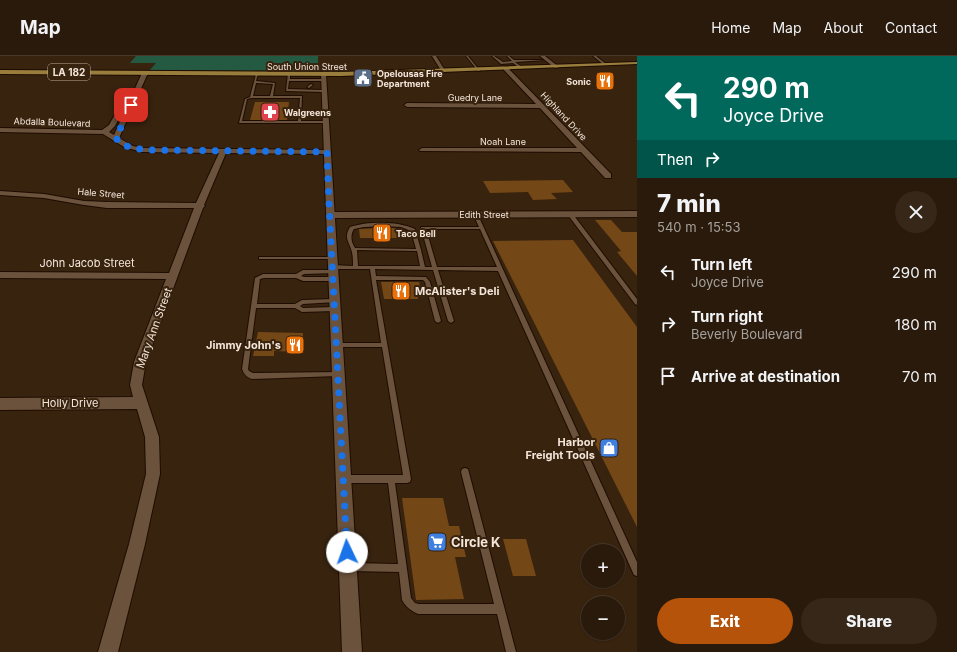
<!DOCTYPE html>
<html lang="en">
<head>
<meta charset="utf-8">
<style>
  body { margin:0; font-family:Inter,sans-serif; background:#362719; color:#f1f3f6; height:100vh; display:flex; flex-direction:column; font-size:15px; white-space:nowrap }
  * { box-sizing:border-box; margin:0 }
  p { font-size:13px; color:#a5a19d }
  .icon { flex:none; width:22px; height:22px; fill:none; stroke:currentColor; stroke-width:2; stroke-linecap:round; stroke-linejoin:round }
  .map { position:relative; flex:1; overflow:hidden }
  .side { display:flex; flex-direction:column; background:#2a1a0b; width:320px }
  .side>* { flex:none }
  .top-card { background:#00695c; color:#fff; overflow:hidden }
  .tools { position:absolute; left:581px; top:488px; display:grid; gap:8px }
  .tools a { display:grid; place-items:center; width:44px; height:44px; border-radius:50%; background:#2a1a0b; box-shadow:0 1px 3px #0004,0 0 0 1px #46382c; font-size:20px }
  .pin { position:absolute; display:grid; place-items:center; width:34px; height:34px; color:#fff; margin:-17px; border-radius:8px; box-shadow:0 2px 6px #0006 }
  .me { position:absolute; width:44px; margin:-22px; rotate:357deg; stroke-linejoin:round; filter:drop-shadow(0 0 3px #0008) }
  .turn { display:flex; align-items:center; gap:14px; height:84px; padding:0 20px; font-size:18px }
  .turn .icon { width:52px; height:52px; stroke-width:2.5 }
  .turn b { display:block; font-size:28px; line-height:34px }
  .then { display:flex; align-items:center; height:38px; padding:0 20px; background:#0003; gap:8px; font-size:15px }
  .round { display:grid; place-items:center; flex:none; width:42px; height:42px; border-radius:21px; background:#362719 }
  .overview { display:flex; align-items:center; justify-content:space-between; height:68px; padding:0 20px }
  h1 { font-size:24px; font-weight:800; line-height:30px }
  .action { display:flex; gap:8px; margin-top:auto; padding:8px 20px }
  .action a { flex:1; height:46px; border-radius:24px; background:#b45309; color:#fff; font-size:16px; font-weight:800; line-height:46px; text-align:center }
  .action a+a { background:#362719; color:#f1f3f6 }
  ul { padding:0; list-style:none }
  li { display:flex; align-items:center; gap:12px; height:52px; padding:0 20px }
  li div { flex:1 }
  li b { display:block; font-size:15px }
  li em { font-style:normal }
  header { display:flex; align-items:center; gap:24px; box-sizing:border-box; height:56px; padding:0 20px; background:#2a1a0b; border-bottom:1px solid #46382c }
  header strong { font-size:19px }
  nav { display:flex; gap:22px; margin-inline-start:auto; font-size:14px }
  main { display:flex; flex:1; min-height:0 }
  .map>svg:first-child { display:block }
</style>
</head>
<body>
<header>
<strong>Map</strong>
<nav><a>Home</a><a>Map</a><a>About</a><a>Contact</a></nav>
</header>
<main>
<div class="map">
<svg width="637" height="596" viewBox="0 0 637 596">
  <rect width="100%" height="100%" fill="#38230f"/>
  <!-- green -->
  <path fill="#245a42" d="M136,0h182v15l-168,-1 6,-7h-26z"/>
  <!-- building -->
  <path fill="#744716" d="M255,46h34l-2,18h-37z
    M563,124l10,12 -22,1 6,6 -24,1 -5,-8 -38,1 -7,-12z
    M595,164h16l11,12h15v44l-20,-24 4,-1z
    M383,172h15l2,10h-40l-1,-9z
    M573,184l64,87v200l-144,-286z
    M381,226h38l4,15h-5v2h-34z
    M258,276l45,1 -1,19 -28,-1v5h-21z
    M402,442h41l6,28h10l7,31h-11l9,42 -48,1z
    M503,483h23l10,37h-23z"/>
  <g fill="none" stroke-linecap="round" stroke-linejoin="round">
    <!-- lane casing -->
    <g stroke="#1f0c00" stroke-width="2">
      <path id="lane" d="M466,0h2l12,15h-2z
        M492,0h2l9,6 9,-1 -5,-5h2l5,4h33l-32,2 7,5 -1,2 -8,-6 -12,1z
        M593,0h3l10,8 -2,1z
        M257,17l1,1 -2,7 19,2 -2,13h29l-1,25h25v2h-87l6,-24 5,-2 6,-23zM256,27l17,1 -3,12h-17zM251,42h49l-2,23h-56l5,-22z
        M288,17l2,1v5h33l1,1 -1,1h-34l-1,8 35,1 1,1 -1,1 -37,-1z
        M311,28l2,1 -4,3 -2,-1z
        M473,157h4l7,15 153,334v14l-3,-1 -136,-304 -60,-1 16,51 -3,2 -3,-2 -15,-51 -58,-1 1,7 50,1 4,5 11,39 -3,2 -3,-2 -10,-39 -2,-2h-47l35,199 -1,3 -3,1h-12l16,115 4,5 4,1h75l-33,-132 1,-3 3,-1 3,1 48,183h-10l-9,-38h-79c-7,-3 -12,-7 -16,-14l-3,-28 -49,-1 -3,-1 -1,-3 1,-3 3,-1 48,1 -10,-81h-45l-3,-1 -1,-3 1,-3 3,-1h60l-21,-128h-46l-3,-2 3,-2h45l-11,-74h-38l-2,-2 2,-2 21,1c0,-5 0,-12 -2,-17 -3,-9 -7,-12 -1,-22 18,-6 48,-6 65,2l6,21 4,17h7l-11,-39v-1h58l-6,-13zM383,170l18,1 10,4 5,18 -61,-1c-4,-6 -5,-13 -1,-19l10,-2zM426,173h54l17,38h-60zM357,194l60,1 3,15h-62z
        M568,157h4l65,86v6l-2,-1 -67,-89z
        M259,201h73l2,1 -2,1h-73z
        M303,214h29l2,2v1l-30,1 -3,2 3,1h29l3,2 -3,2h-30l-7,-3h-32l-4,1 -3,25h38l7,-4 32,-1 2,1 1,1 -1,1 -33,2 -3,2 3,2 31,-1 3,2 -3,2 -32,1 -7,-4h-39l-8,61 1,2 4,2 85,-1h2l1,2 -1,2h-2l-86,3c-6,-2 -8,-5 -10,-10l13,-91 8,-4h33z"/>
    </g>
    <!-- street casing -->
    <g stroke="#1f0c00" stroke-width="2">
      <path id="street" d="M432,0h4l10,16h-4z
        M540,0h5l14,11 -4,1z
        M504,12h4l103,106v4h-6l-24,-26 -161,-1 -1,-1 3,-2h155l-37,-40 -133,-1 -3,-2 3,-2 129,1 -32,-34z
        M145,15l3,2 -29,65 14,8 9,2 185,2 4,2 -4,2 -101,-1 -22,52 1,1 -2,2 -57,154 -4,23 17,52 1,37 -15,70 -27,108h-20l31,-108 17,-70 -1,-37 -8,-28 -137,1v-12l133,-1 -3,-12 4,-23 32,-83 -166,-1v-6l169,1 25,-65h-87l-23,-3 -40,-7 -44,-3v-4l44,3 40,7 23,1 89,1 23,-50 -77,-1 -18,-5 -21,-13 -103,-2v-4l102,2 7,-5 13,-23h4l1,1 -12,23 -6,6 5,3 28,-62z
        M637,155v6l-307,1 -4,-3 4,-3z"/>
    </g>
    <!-- secondary casing -->
    <g stroke="#1f0c00" stroke-width="2">
      <path id="secondary" d="M321,17l5,1 36,578h-20z"/>
    </g>
    <!-- primary casing -->
    <g stroke="#1f0c00" stroke-width="2">
      <path id="primary" d="M637,6v2l-296,12 -341,-2v-4l341,2z"/>
    </g>
    <!-- lane -->
    <use href="#lane" fill="#6a523c" fill-rule="evenodd"/>
    <!-- street -->
    <use href="#street" fill="#6a523c" fill-rule="evenodd"/>
    <!-- secondary -->
    <use href="#secondary" fill="#6a523c" fill-rule="evenodd"/>
    <!-- primary -->
    <use href="#primary" fill="#987d3d" fill-rule="evenodd"/>
  </g>
  <g fill="none" stroke-linecap="round" stroke-linejoin="round">
    <!-- route -->
    <path stroke="#1a73e8" stroke-width="7" stroke-dasharray="0 12.6" d="M131,49l-15,33c9,11 23,11 36,12l175,2 2,51 18,349"/>
  </g>
  <!-- icons -->
  <defs>
    <g id="civic-square" transform="scale(1)"><rect x="-9" y="-9" width="18" height="18" rx="4" fill="#5c6f8a" stroke="#38230f"/><path d="M-.6-6.5H3V-4.5H.6V-3L4-1V1h2V6H-6V1h2V-1L-.6-3ZM-1.2 2.5V6h2.4V2.5Z" fill="#fff"/></g>
    <g id="restaurant-square" transform="scale(1)"><rect x="-9" y="-9" width="18" height="18" rx="4" fill="#e8710a" stroke="#38230f"/><path d="M-5-6h1v4h1v-4h1v4h1v-4h1v5L-1.5 .5V6h-2V.5L-5-1ZM5-6V6H3V1.5H1.5Q1.5-4 5-6Z" fill="#fff"/></g>
    <g id="pharmacy-square" transform="scale(1)"><rect x="-9" y="-9" width="18" height="18" rx="4" fill="#e0444e" stroke="#38230f"/><path d="M-2-6h4v4h4v4h-4v4h-4v-4h-4v-4h4Z" fill="#fff"/></g>
    <g id="shop-square" transform="scale(1)"><rect x="-9" y="-9" width="18" height="18" rx="4" fill="#3f7fe0" stroke="#38230f"/><path d="M-5-2.5h2.3a2.7 3.5 0 0 1 5.4 0H5L5.5 6h-11ZM-1.5-2.5h3a1.5 2.3 0 0 0-3 0Z" fill="#fff"/></g>
    <g id="supermarket-square" transform="scale(1)"><rect x="-9" y="-9" width="18" height="18" rx="4" fill="#3f7fe0" stroke="#38230f"/><path d="M-6-5.5h2.5l.6 2H6L4.5 2H-2.5L-4.4-4H-6ZM-1.5 3.2a1.3 1.3 0 1 0 .1 0ZM3 3.2a1.3 1.3 0 1 0 .1 0Z" fill="#fff"/></g>
  </defs>
  <g fill-rule="evenodd">
    <use href="#civic-square" x="363" y="22"/>
    <use href="#restaurant-square" x="605" y="25"/>
    <use href="#pharmacy-square" x="270" y="56"/>
    <use href="#restaurant-square" x="382" y="177"/>
    <use href="#restaurant-square" x="401" y="235"/>
    <use href="#restaurant-square" x="295" y="289"/>
    <use href="#shop-square" x="609" y="392"/>
    <use href="#supermarket-square" x="437" y="486"/>
  </g>
  <g text-anchor="middle" dominant-baseline="central" stroke-width="4" stroke-linejoin="round" paint-order="stroke">
    <!-- far-street labels -->
    <g font-size="9" fill="#f5e6da" stroke="#38230f">
      <text x="307" y="10">South Union Street</text>
      <text x="475" y="41">Guedry Lane</text>
      <text transform="translate(564 60) rotate(47)">Highland Drive</text>
      <text transform="translate(52 66) rotate(2)">Abdalla Boulevard</text>
      <text x="503" y="85">Noah Lane</text>
      <text transform="translate(101 137) rotate(5)">Hale Street</text>
      <text x="484" y="158">Edith Street</text>
    </g>
    <!-- far-poi labels -->
    <g font-size="9" font-weight="bold" fill="#f5e6da" stroke="#38230f" text-anchor="start">
      <text x="377" y="17">Opelousas Fire<tspan x="377" dy="10">Department</tspan></text>
      <text x="591" y="25" text-anchor="end">Sonic</text>
      <text x="284" y="56">Walgreens</text>
      <text x="396" y="177">Taco Bell</text>
    </g>
    <!-- shield labels -->
    <rect fill="#38230f" stroke="#bcac9d" stroke-width="1" x="48" y="8" width="42" height="16" rx="3"/>
    <g font-size="10" font-weight="bold" fill="#f5e6da">
      <text x="69" y="16">LA 182</text>
    </g>
    <!-- street labels -->
    <g font-size="11" fill="#f5e6da" stroke="#38230f">
      <text x="87" y="207">John Jacob Street</text>
      <text transform="translate(154 272) rotate(-70)">Mary Ann Street</text>
      <text x="70" y="347">Holly Drive</text>
    </g>
    <!-- poi labels -->
    <g font-size="11" font-weight="bold" fill="#f5e6da" stroke="#38230f" text-anchor="end">
      <text x="415" y="235" text-anchor="start">McAlister's Deli</text>
      <text x="281" y="289">Jimmy John's</text>
      <text x="595" y="386">Harbor<tspan x="595" dy="13">Freight Tools</tspan></text>
    </g>
    <!-- near-poi labels -->
    <g font-size="13" font-weight="bold" fill="#f5e6da" stroke="#38230f" text-anchor="start">
      <text x="451" y="486">Circle K</text>
    </g>
  </g>
</svg>
<div class="tools">
<a>+</a>
<a>−</a>
</div>
<div class="pin" style="left:131px;top:49px;background:#d93025"><svg class="icon" aria-label="arrive" viewBox="0 0 24 24"><path d="M6 21V4h12l-3 4 3 4H6"/></svg></div>
<svg class="me" style="left:347px;top:496px" viewBox="-20 -20 40 40"><circle r="19" fill="#fff"/><path d="M0-13L10 11 0 6-10 11z" fill="#1a73e8"/></svg>
</div>
<section class="side">
<div class="top-card">
<div class="turn"><svg class="icon" aria-label="left" viewBox="0 0 24 24"><path d="M17 20v-9H6M10 6l-5 5 5 5"/></svg><div><b>290 m</b>Joyce Drive</div></div>
<div class="then">Then<svg class="icon" aria-label="right" viewBox="0 0 24 24"><path d="M7 20v-9h11M14 6l5 5-5 5"/></svg></div>
</div>
<div class="overview"><div><h1>7 min</h1><p>540 m · 15:53</p></div><a class="round"><svg class="icon" aria-label="close" viewBox="0 0 24 24"><path d="M6 6l12 12M18 6L6 18"/></svg></a></div>
<ul>
<li><svg class="icon" aria-label="left" viewBox="0 0 24 24"><path d="M17 20v-9H6M10 6l-5 5 5 5"/></svg><div><b>Turn left</b><p>Joyce Drive</p></div><em>290 m</em></li>
<li><svg class="icon" aria-label="right" viewBox="0 0 24 24"><path d="M7 20v-9h11M14 6l5 5-5 5"/></svg><div><b>Turn right</b><p>Beverly Boulevard</p></div><em>180 m</em></li>
<li><svg class="icon" aria-label="arrive" viewBox="0 0 24 24"><path d="M6 21V4h12l-3 4 3 4H6"/></svg><div><b>Arrive at destination</b></div><em>70 m</em></li>
</ul>
<div class="action"><a>Exit</a><a>Share</a></div>
</section>
</main>
</body>
</html>
